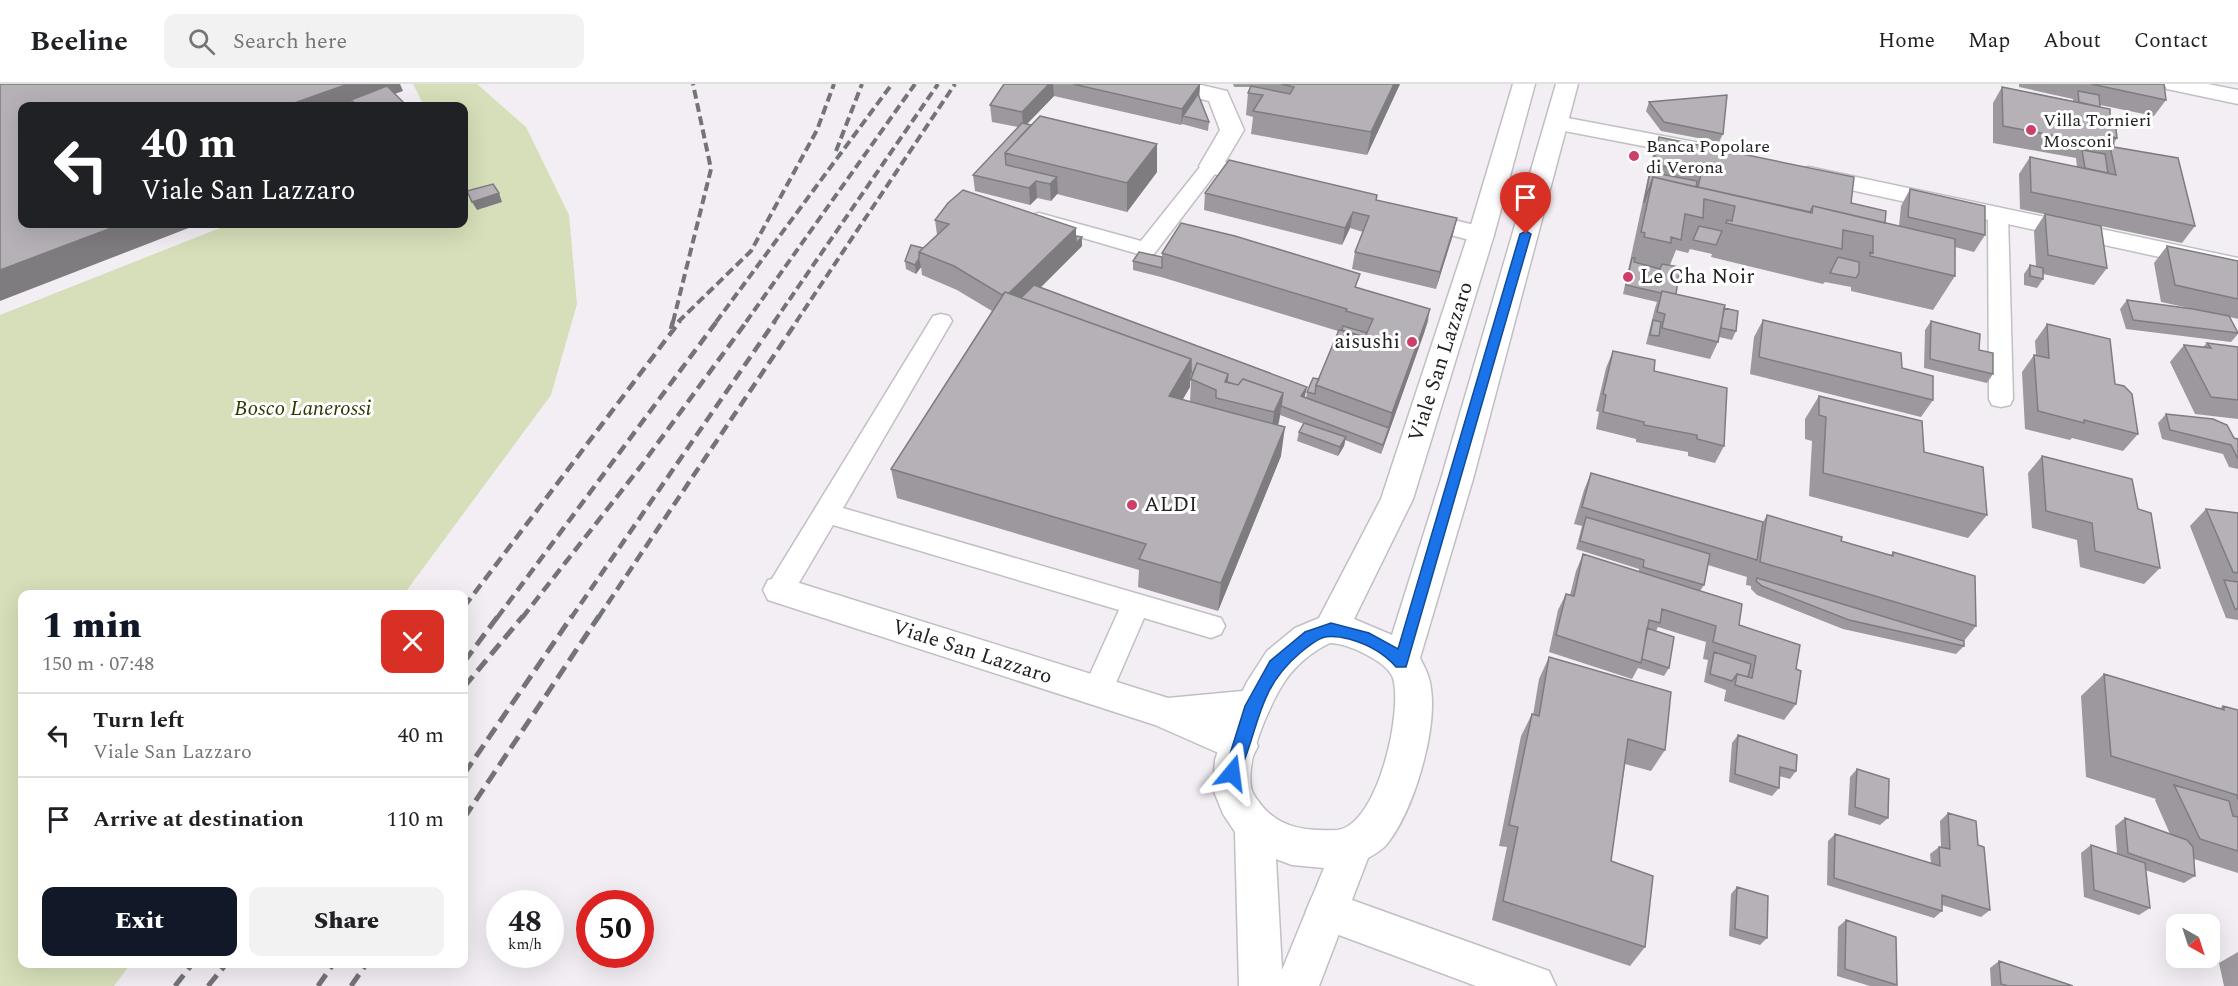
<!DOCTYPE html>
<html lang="en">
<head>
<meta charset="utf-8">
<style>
  body { margin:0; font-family:Spectral,serif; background:#f2f2f2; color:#202124; height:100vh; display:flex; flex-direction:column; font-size:22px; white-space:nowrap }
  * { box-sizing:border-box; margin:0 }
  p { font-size:20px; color:#757577 }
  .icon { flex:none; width:33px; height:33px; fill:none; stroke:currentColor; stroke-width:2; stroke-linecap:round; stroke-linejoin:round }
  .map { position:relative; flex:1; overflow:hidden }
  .details { position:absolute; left:18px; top:506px; width:450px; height:378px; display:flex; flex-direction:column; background:#fff; border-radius:12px; box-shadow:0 6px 24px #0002 }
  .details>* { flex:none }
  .hud { position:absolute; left:18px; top:18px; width:450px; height:126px; border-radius:12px; box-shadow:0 6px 24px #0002; background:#202124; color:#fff; overflow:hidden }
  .needle { width:39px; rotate:141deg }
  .tools { position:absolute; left:2166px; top:830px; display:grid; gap:12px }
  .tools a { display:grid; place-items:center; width:54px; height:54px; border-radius:12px; background:#fff; box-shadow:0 6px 24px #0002; font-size:30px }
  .speed { position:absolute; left:486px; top:806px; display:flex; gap:12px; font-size:30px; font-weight:700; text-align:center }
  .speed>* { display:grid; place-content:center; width:78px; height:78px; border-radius:50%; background:#fff; box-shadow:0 6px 24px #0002; line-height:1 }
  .speed small { font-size:15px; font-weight:400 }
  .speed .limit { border:9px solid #d22; background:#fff; color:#111 }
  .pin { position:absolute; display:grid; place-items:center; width:51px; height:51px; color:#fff; margin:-62px -26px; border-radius:50% 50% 50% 0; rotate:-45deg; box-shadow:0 0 6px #0007 }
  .pin .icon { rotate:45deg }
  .me { position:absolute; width:66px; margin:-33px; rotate:16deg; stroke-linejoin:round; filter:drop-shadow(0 0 4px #0008) }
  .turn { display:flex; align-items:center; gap:21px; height:126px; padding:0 24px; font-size:27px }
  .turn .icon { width:78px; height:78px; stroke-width:2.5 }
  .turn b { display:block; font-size:42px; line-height:51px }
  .round { display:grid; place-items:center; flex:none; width:63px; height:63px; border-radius:12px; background:#f2f2f2 }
  .headline { display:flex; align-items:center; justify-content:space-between; height:102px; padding:0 24px }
  h1 { font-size:36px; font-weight:800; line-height:45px; color:#111827 }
  .button { display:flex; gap:12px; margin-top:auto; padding:12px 24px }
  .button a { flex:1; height:69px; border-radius:12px; background:#111827; color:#fff; font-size:24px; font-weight:800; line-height:69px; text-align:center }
  .button a+a { background:#f2f2f2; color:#202124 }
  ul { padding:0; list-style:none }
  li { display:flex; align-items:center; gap:18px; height:84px; padding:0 24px; border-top:2px solid #e0e0e0 }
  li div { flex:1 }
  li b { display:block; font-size:22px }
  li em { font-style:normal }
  header { display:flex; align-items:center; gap:36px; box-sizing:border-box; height:84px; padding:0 30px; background:#fff; border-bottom:2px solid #e0e0e0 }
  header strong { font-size:28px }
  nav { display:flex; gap:33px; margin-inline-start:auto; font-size:21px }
  .search { width:420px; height:54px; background:#f2f2f2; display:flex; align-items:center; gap:15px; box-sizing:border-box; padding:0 21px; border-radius:12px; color:#757577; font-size:22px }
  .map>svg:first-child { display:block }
</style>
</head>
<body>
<header>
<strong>Beeline</strong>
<div class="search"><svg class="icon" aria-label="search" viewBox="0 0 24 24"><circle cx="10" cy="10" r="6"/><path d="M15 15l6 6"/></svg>Search here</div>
<nav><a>Home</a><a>Map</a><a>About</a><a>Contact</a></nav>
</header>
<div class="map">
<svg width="2238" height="902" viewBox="0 0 2238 902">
  <rect width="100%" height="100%" fill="#f2eef4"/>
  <!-- green -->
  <path fill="#d6dfb9" d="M413,0h64l49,43 43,88 8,89 -26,91 -147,199h-382v369h109l-17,23h-114v-671l230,-91h234v-118h-40z"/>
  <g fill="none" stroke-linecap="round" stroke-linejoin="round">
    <!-- lane casing -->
    <g stroke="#c2bfc4" stroke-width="3">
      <path id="lane" d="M1211,76l7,2 3,4 -67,88h-16l-106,-31 -3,-4 3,-4 7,-2 102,28 63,-79z
        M1998,125l7,2 3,4 5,184 -3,6 -9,2 -9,-2 -3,-6 -1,-184 3,-4z
        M941,230l8,2 3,5 -109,187 378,110 4,8 -4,8 -10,4 -67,-20 -36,83 -11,4 -11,-4 -4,-9 37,-82 -286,-85 -43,73 -10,3 -10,-3 -4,-8 4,-8 160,-261 3,-5z"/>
    </g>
    <!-- street casing -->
    <g stroke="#c2bfc4" stroke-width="3">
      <path id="street" d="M1157,0h40l30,7 17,39 -19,32 48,13 3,5 -3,5 -9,2 -62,-16 -3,-5 21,-36 -11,-29 -49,-12z
        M2164,0h44l30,6v14l-71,-15z
        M1557,32l143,27 8,2 4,5 -4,5 -8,2 -151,-29 -4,-5 4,-5z
        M1809,83l429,91v16l-438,-95 -3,-5 3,-5z
        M1410,125l80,20 4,6 -4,6 -9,2 -80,-21 -4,-5 4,-5z
        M780,493l388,121 85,-8 13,5 5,11 -5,11 -13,5 -25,2 24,10 6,12 -6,12 -13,4 -84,-37 -387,-125 -5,-10 5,-10z
        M1327,807l222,80 7,15h-80l-164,-61 -6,-14 6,-14z"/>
    </g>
    <!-- secondary casing -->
    <g stroke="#c2bfc4" stroke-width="3">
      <path id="secondary" d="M1513,0h22l-41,151 -81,264 -59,120 38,16 49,-156 115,-395h22l-105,395 -53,179c5,10 10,19 11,31 6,42 -17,121 -44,155 -5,6 -12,10 -19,14l-49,128h-80l-4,-154 -12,-18 -10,-25 2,-29 11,-34 21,-44 20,-31 28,-23 24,-10 62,-119 87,-264zM1330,559c17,0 57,18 63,35 10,33 -15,146 -55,152 -29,1 -56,0 -76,-24 -3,-4 -8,-10 -10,-15 -9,-29 20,-94 38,-117 11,-13 25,-24 40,-31zM1276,775l16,6 32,3 -42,102z"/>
    </g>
    <!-- lane -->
    <use href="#lane" fill="#fff" fill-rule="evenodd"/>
    <!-- street -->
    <use href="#street" fill="#fff" fill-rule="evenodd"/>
    <!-- secondary -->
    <use href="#secondary" fill="#fff" fill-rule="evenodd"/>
    <!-- rail-far2 -->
    <path stroke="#767377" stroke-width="4" stroke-dasharray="9 4.5" stroke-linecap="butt" d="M836,67l26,-67
      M673,238l38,-153 -18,-85
      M678,238l73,-71 66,-121 17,-46
      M716,238l176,-238
      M746,238l169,-238
      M774,238l164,-238
      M796,238l159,-238"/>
    <!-- rail-far1 -->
    <path stroke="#767377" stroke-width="4.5" stroke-dasharray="11 6" stroke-linecap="butt" d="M671,245l2,-8
      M464,523l216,-286
      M497,534l220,-297
      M522,534l119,-152 106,-145
      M571,534l204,-297
      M598,534l199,-297"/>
    <!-- rail -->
    <path stroke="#767377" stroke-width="5" stroke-dasharray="14 7" stroke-linecap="butt" d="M464,578l34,-46
      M464,603l59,-71
      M464,690l108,-158
      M464,734l135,-202
      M175,902l18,-23
      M208,902l19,-23
      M318,902l16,-23
      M351,902l16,-23"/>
  </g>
  <!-- wall -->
  <path fill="#9c989d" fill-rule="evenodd" d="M1004,0h196l-1,12 10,26 -1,9 -26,-7 -1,1 -127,-29 -27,28 130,20v28l-30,40 -70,-18 -6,7 -14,-3 -7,7 -55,-14 -2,-16 45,-48 -26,-5 -2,-17z
    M1233,0h167l-33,71 -116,-21 2,-17 -7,-2 2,-22 3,-6h-17z
    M2019,0h145l2,16 -12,16 -54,-11v2l10,12 7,19 -3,5v4l81,79 -13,17 -162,-34 -1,-35 11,-17 47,10 -1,-9 -83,-15v-40l9,-16 71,14v-2l-54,-12z
    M1649,18l74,32 -4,8 -58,-11 -15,-20z
    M1659,53l192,66 34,20 14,3 2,-20 9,-17 75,46 -11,17 -19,-5v29l-22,34 -82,-19v-4l-26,-5 -2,2 -112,-27 1,-3 -22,-5 -2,4 -12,-3 -6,15 6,29 48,14 12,23 -4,9 -13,-3 -1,5 -8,17 -64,-15 9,-36 2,-6 -34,-8 30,-140z
    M1205,109l172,2 -1,5 81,18 -21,71 -84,-20 3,-17 8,-20 -13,-4 -8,17 -138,-35z
    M2045,130l62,54 -13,17 -51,-11v5l-6,9 -13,-3v-11l6,-9 6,2 -2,-36z
    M935,136l141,8v8l6,10 -41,41 264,109 -1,1 2,1 1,-6 12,-13 19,-48 -177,-54 -28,-7v-9l29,-4v-4l195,35 72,25 -1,9 -47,132 -36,-14 -1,6 -6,10 -41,-15 2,-9 5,-8 -24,-9 -2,10 3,31 -63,155 -80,-24 1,-17 -242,-72 -6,-29 101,-158 -35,-21 -35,-15 -1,-8 -5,7 -10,-5 -1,-8 18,-13 14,-13zM1190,297h1l-1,21 -8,-2 8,-13z
    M2167,162l71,15v58l-8,-2 8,15v2l-7,8 -105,-13 -6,-20 7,-9 62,8 -28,-6 -7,-39z
    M1763,236l139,48 31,32 -12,17 -171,-43 4,-37z
    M1931,237l62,53 -6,9 -63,-15 1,-38z
    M2047,240l68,60 23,50 -15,17 -51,-13 -2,2 -45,-11 -3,-57 12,-17h2l-1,-14z
    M2207,259l31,4v72l-43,-5 -25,-52 14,-17 19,2z
    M1613,267l41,20 70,75 -9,17 -27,-7v-4l-52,-10v-3l-40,-10 3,-17 -3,-1 10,-43z
    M1819,312l105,56 63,63 -19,23 -159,-42 3,-55 -7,-2v-20z
    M2166,330l72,25v30l-9,-2 -6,-13 -61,-15 -4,-16z
    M2042,372l96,53 22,59 -16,16 -64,-17 -3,-27 -45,-12 -4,-55z
    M1591,389l172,49 4,-7 74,26 50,14 2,-3 83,74 -12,15v5l-8,8 -113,-25 -86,-34 -6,-6v-3l-5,-1 1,-9v1l-39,-12 -4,20 -4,6 39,34 57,44v35l-12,16 -60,-19 2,-11 -22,-8 4,-22 -5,-1 3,-17 -48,-15 -2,4 13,37 -5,8 -26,-8 -6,11 -83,-27 9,-42 8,-16 4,1 6,-24 7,-17 56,18v-3l-63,-20 6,-23 -8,-2 10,-34z
    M2206,425l32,4v107l-12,-2 -36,-92z
    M1549,573l116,93 -14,21 -26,-7 -14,97 34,86 -15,19 -138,-46 15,-73 -8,-1 22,-110 11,-22 1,1 6,-36z
    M2104,590l116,34 3,-2 15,4v163l-44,-14 1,17 -11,7 -39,-13 5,38 -11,7 -55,-18 -3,-44 10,-8 26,9 -2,-28 10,-8 45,16 -15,-34 1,-1 -70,-22 -5,-81z
    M1738,651l58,36 -6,8 -11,-3v12l-7,8 -43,-14 3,-39z
    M1857,685l31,49 -8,7 -32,-10 2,-38z
    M1948,729l30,32 12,65 -9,7 -39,-12v6l-8,7 -107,-33 1,-44 7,-7 96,29 -1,-9 9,-7h2l-1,-26z
    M1737,803l30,51 -7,7 -31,-9 2,-42z
    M1846,836l51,65 -2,1h-25l-33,-10 1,-49z
    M2238,868v34h-14l-5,-23z
    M1999,877l74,25h-82l-1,-18z"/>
  <!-- shaded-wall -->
  <path fill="#7f7c80" d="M348,0h52l3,7 -43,15 -9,-6 3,6h-68z
    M1049,0h4l1,12 -31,32 -1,-16z
    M1200,0l-1,16 -16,16 -2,9 1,-16z
    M1394,0h6l-33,71 4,-23z
    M1157,60v28l-30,40v-29z
    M1057,93l1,16 -7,8 -1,-17z
    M1036,97l1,17 -7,7 -1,-17z
    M499,109l3,9 -25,8 -5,-8z
    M1353,128l-3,16 -8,17 3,-17z
    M1457,134l-4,17 -17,54 4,-17z
    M122,140h77l-199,77v-31z
    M1076,144v15l6,-6v9l-68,68 -9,-17z
    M919,174l2,9 -5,7 -1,-9z
    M1430,225l-6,24 -43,121 11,-41z
    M1191,275l-1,28 -22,38 1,-29z
    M1307,303l-2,9 -5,9 1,-9z
    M1283,309l-4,29 -9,19 4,-29z
    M1285,343l-4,29 -63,155 3,-28z
    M1346,353l-2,9 -6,10 2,-9z"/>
  <!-- building -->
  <path fill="#b5b1b7" stroke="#7f7c80" stroke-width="1.5" d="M0,0h348l-62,22h-264v118h100l-122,46z
    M1004,0h45l-27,28 -32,-7z
    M1073,0h127l-18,25z
    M1281,0h113l-23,48 -118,-21 10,-16 -15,-2 3,-7 39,8 4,-7z
    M2091,0h73l2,16z
    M387,2l20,20h-49l-7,-6z
    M2002,3l108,22v10l5,1 2,18 -4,-1 1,10 64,11 17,68 -164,-34 -1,-35 86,18 -6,-29 -107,-20z
    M2078,7l21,4 1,12 -21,-5z
    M1198,10l11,28 -26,-6z
    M1727,11l-4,39 -59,-12 -15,-20z
    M1040,32l117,28 -30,39 -122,-30z
    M1022,39l9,2 -26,28 1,12 51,12 -7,7 -14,-3 -7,7 -56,-13z
    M1659,53l195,40 -3,26 35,8 -1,12 -72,-17 -3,6 -112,-25 3,-13 -48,-10z
    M2082,66l23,4 3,19 -23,-5z
    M1229,76l148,35 -1,5 81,18 -17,54 -85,-20 14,-36 -16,-4 -8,16 -140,-35z
    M1650,88l47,9 -1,6 -43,-10 -9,26z
    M1653,93l159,36 1,-7 142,33v37l-85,-20v-4l3,1v-17l-30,-6 -1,19 -116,-26 1,-3 5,1 3,-15 -31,-7 -1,19 -18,-4 -4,26 -10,-3v6l-27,-6 1,-4 -4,-1z
    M493,100l6,9 -27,9 -5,-11z
    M1910,105l75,17v29l-77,-18z
    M963,106l113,38 -67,65 -4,-1 -3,3 -48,-29 -35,-14 30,-28 -14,-4 13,-17z
    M2045,130l56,12 6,42 -59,-13z
    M1181,139l54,13 125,38 -5,13 75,22 -38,104 -76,-28 23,-55 26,7 8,-18 -27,-8 1,-2 -185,-56z
    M1699,142l23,5 -6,14 -23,-5z
    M1076,152l6,1 -6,6z
    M911,161l12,3 -4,4v6l-4,7 -10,-4z
    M2167,162l71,15v38l-63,-14z
    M1139,168l23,5v11l-29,-7z
    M1838,173l21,5v11l-3,5 -26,-5z
    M1632,174h3l-1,4 26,7 2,-5 18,3 -4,27 -14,-3 -1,2 -35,-8z
    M2030,181l13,3v11l-13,-3z
    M1034,201l273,102 -6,9 88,32 -6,17 -102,-39 2,-13 -40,-14 -5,6 -11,-3 1,-8 -31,-11 -4,10 -2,-1v-13l-170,-61z
    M1662,207l63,14 -7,37 -56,-14 3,-14 -8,-2z
    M1005,208l186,67 -22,37 116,31 -64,156 -82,-24 7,-15 -255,-75z
    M2127,216l66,9 36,7 9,17 -105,-13z
    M1724,224l14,3 -2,20 -15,-3z
    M1653,236l8,2 -2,14 -9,-1z
    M1763,236l138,33 1,15 31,8v24l-174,-43z
    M1931,237l49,13 -1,16 14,3v21l-63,-15z
    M2047,240l63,15 5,45 9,2 8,8 6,40 -54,-14v3l-46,-12 -4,-56 15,3z
    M1343,242l24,7 -2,4 -23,-7z
    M2207,259l31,4v53l-27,-3 -27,-52 27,3z
    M1613,267l42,9 -1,11 73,17 -3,58 -27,-7v-4l-53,-10v-3l-41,-10 3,-17 -3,-1z
    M1197,279l31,11 -3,8 13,3 5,-6 40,14 -9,19 -58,-14v-8l-25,-11z
    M1313,294l6,1 -3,6 -1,9 -8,-2z
    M1819,312l103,25 2,31 59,15 4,48 -164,-42 3,-56 -7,-2z
    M2166,330l47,5 14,6 7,13 4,1v20l-7,-14 -61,-15z
    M1304,339l42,14 -6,10 -41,-15z
    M2042,372l90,23 6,30 13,4 9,55 -65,-17 -3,-28 -46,-12z
    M1591,389l172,49 -6,38 -175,-53z
    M2206,425l32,4v60l-5,-1z
    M1767,431l75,22 -1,4 52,15v-4l82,24 1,50 -216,-64z
    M1586,433l124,37 -6,31 -61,-18 1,-7 -64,-19z
    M1583,470l159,50 -3,21 61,20 -4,24 5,2 -5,33 -61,-19 2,-11 15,4 4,-22 -43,-14 3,-16 -54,-17 -2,14 -11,-3 -8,43 -85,-28 10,-41 8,2z
    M1757,494l207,63v5l-115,-26 -87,-34 -6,-5z
    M2224,496l14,2v27h-3z
    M1647,544l27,9 -5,31 -27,-9z
    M1714,568l37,12 -3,13 -11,-3 -5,7 -22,-7z
    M1549,573l122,35 -6,58 -37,-11 -17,122 42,15 -8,71 -142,-46 15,-74 -9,-2 23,-111 7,2z
    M2104,590l120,36 -1,-4 15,4v90l-1,-5 -126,-39z
    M1738,651l59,20 -1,16 -16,-4 -1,21 -44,-14z
    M1857,685l32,10 -1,39 -33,-11z
    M2174,701l55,16 4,15 5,1v34l-38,-12z
    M1948,729l28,8 2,24 6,2 6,63 -48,-15v16l-108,-33 1,-44 105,32 -1,-19 11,2z
    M2125,734l62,22 6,7 2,29 -67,-23z
    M2091,761l54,18 5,45 -56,-18z
    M1737,803l31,9 -1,42 -32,-9z
    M1846,836l50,17 1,48 -52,-16z
    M1999,877l74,25h-65l-7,-2z"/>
  <!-- route -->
  <path fill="#1a73e8" stroke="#114b97" stroke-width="1.5" d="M1526,147l5,3 -125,433h-10c-12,-14 -29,-23 -47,-28 -24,-6 -30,-2 -49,14 -45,38 -40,77 -63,125h-11l-2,-5 21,-67 25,-45 35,-29 26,-9 38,10 29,16 122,-415z"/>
  <!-- markers -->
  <g fill="#cd3f6b" stroke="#fff" stroke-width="2">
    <circle cx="2031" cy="46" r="6"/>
    <circle cx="1634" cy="72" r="6"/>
    <circle cx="1628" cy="193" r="6"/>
    <circle cx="1412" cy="258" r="6"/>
    <circle cx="1132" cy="421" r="6"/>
  </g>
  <g text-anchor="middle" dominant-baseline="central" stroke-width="6" stroke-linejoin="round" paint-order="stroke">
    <!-- far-poi labels -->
    <g font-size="18" fill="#232123" stroke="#fff" text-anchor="start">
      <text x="2043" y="36">Villa Tornieri<tspan x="2043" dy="21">Mosconi</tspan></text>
      <text x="1646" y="62">Banca Popolare<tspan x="1646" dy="21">di Verona</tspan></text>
    </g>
    <!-- poi labels -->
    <g font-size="21" fill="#232123" stroke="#fff" text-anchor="start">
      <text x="1640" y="193">Le Cha Noir</text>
      <text x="1400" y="258" text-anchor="end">aisushi</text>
      <text x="1144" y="421">ALDI</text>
    </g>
    <!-- street labels -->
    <g font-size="21" fill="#232123" stroke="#fff">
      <text transform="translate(1441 278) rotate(-72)">Viale San Lazzaro</text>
      <text transform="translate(972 568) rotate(18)">Viale San Lazzaro</text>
    </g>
    <!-- park labels -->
    <g font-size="21" font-style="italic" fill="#2e3700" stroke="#fff">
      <text x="303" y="325">Bosco Lanerossi</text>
    </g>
  </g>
</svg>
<div class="tools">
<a><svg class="needle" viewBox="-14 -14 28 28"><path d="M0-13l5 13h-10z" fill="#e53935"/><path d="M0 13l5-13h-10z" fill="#757577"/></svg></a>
</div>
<div class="speed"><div>48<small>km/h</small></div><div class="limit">50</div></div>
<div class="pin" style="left:1526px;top:150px;background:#d93025"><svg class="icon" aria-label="arrive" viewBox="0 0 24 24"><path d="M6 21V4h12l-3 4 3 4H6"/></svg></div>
<svg class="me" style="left:1232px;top:689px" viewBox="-20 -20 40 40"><path d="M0-17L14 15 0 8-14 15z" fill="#1a73e8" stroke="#fff" stroke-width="4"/></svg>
<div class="hud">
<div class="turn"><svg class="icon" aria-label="left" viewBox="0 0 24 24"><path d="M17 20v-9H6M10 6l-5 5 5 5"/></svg><div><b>40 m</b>Viale San Lazzaro</div></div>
</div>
<section class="details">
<div class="headline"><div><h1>1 min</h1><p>150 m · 07:48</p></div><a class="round" style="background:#d93025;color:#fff"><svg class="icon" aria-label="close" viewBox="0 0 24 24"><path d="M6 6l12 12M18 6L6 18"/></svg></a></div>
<ul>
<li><svg class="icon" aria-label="left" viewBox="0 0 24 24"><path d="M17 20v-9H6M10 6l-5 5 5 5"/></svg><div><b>Turn left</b><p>Viale San Lazzaro</p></div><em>40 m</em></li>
<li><svg class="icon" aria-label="arrive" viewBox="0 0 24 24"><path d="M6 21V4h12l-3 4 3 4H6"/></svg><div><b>Arrive at destination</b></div><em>110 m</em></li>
</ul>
<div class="button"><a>Exit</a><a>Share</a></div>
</section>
</div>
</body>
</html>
